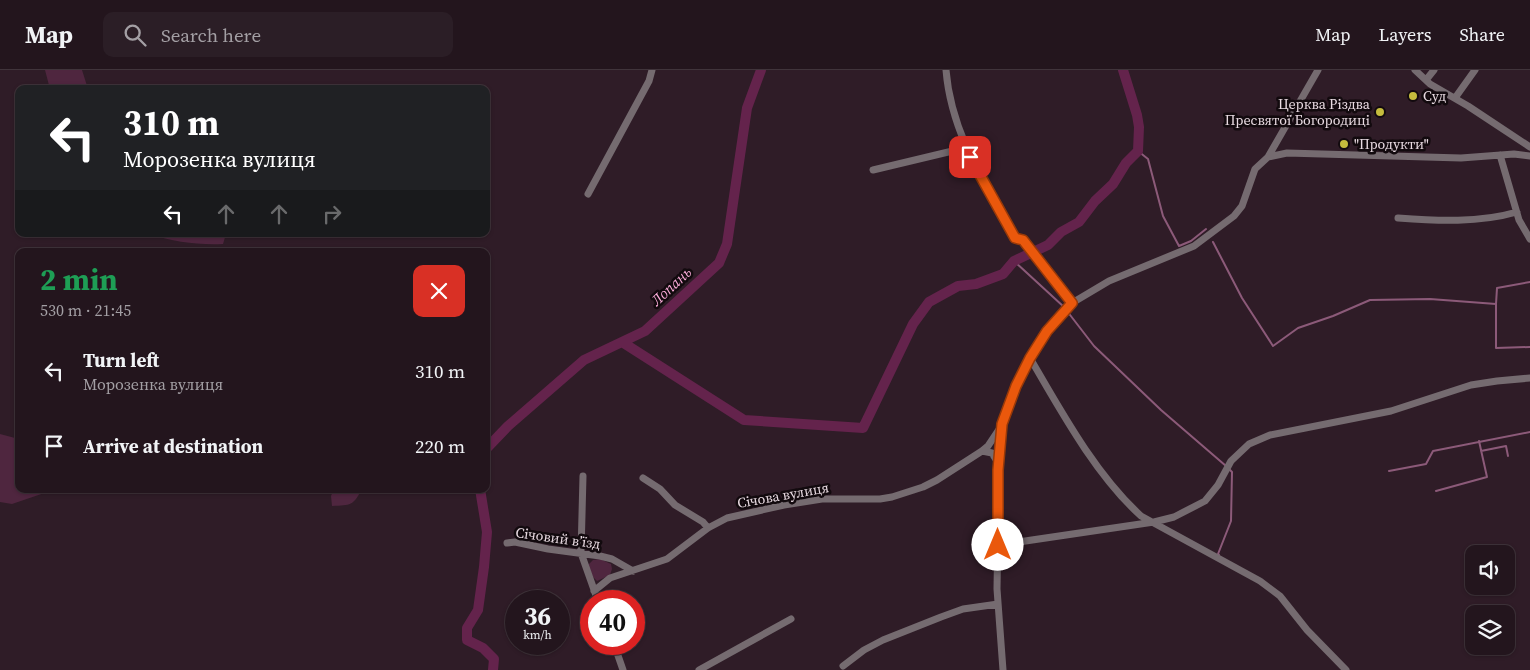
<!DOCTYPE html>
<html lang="en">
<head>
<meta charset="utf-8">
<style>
  body { margin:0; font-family:"Source Serif 4",serif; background:#2b1e26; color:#f1f3f6; height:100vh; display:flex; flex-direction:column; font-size:19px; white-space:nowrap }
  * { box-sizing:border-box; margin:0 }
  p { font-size:16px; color:#a39fa4 }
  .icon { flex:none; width:28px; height:28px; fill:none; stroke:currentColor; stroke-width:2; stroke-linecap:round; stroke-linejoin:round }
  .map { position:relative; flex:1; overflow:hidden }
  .drawer { position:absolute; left:15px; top:178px; width:475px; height:245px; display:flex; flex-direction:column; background:#23151d; border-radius:10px; box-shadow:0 1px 4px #0004,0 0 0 1px #40343b }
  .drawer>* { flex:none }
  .guide { position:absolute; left:15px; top:15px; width:475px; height:152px; border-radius:10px; box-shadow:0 1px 4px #0004,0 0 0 1px #40343b; background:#202124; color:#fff; overflow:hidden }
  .fabs { position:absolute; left:1465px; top:475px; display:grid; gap:10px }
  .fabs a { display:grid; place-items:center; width:50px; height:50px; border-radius:10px; background:#23151d; box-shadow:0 1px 4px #0004,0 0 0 1px #40343b; font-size:25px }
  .speed { position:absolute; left:505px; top:520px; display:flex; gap:10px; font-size:25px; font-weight:700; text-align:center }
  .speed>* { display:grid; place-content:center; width:65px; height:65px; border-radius:50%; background:#23151d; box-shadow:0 1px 4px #0004,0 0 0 1px #40343b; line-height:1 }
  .speed small { font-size:12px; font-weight:400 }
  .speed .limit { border:8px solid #d22; background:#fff; color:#111 }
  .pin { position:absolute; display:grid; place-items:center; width:42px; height:42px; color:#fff; margin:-21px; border-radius:10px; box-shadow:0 2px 8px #0006 }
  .me { position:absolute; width:55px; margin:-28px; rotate:0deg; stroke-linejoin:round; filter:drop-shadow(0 0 4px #0008) }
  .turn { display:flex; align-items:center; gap:18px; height:105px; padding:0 25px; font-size:22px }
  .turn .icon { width:65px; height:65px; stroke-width:2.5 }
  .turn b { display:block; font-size:35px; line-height:42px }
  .lanes { display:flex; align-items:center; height:48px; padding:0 25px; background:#0003; justify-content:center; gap:25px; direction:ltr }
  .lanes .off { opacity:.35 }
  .round { display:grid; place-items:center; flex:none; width:52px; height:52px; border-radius:10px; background:#2b1e26 }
  .overview { display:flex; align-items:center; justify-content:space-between; height:85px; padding:0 25px }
  h1 { font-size:30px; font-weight:700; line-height:38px; color:#1e9e55 }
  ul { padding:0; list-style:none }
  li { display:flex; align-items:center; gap:15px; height:75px; padding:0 25px }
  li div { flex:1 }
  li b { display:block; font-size:19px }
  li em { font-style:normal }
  header { display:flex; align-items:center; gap:30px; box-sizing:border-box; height:70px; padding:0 25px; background:#23151d; border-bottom:1px solid #40343b }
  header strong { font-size:24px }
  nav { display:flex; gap:28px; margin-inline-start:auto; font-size:18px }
  .search { width:350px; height:45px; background:#2b1e26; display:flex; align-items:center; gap:12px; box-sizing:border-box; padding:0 18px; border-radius:10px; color:#a39fa4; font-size:19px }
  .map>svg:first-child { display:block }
</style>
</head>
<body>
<header>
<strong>Map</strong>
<div class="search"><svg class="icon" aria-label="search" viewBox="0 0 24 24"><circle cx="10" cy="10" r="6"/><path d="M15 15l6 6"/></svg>Search here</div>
<nav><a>Map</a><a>Layers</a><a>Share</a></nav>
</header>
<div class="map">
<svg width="1530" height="600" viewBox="0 0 1530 600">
  <rect width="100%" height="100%" fill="#2f1c27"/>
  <!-- green -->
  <path fill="#4f263f" d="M45,0h37l6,19h-38z
    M149,164h77l-3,10c-26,1 -49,-2 -74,-10z
    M0,364l15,4 4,-2v53h37l-44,15 -12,-2z
    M334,419h28c-9,17 -11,16 -30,17l-1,-10z
    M600,489l11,5 1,5 -2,6 -13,6 -4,-4 -5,-12 5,-5z"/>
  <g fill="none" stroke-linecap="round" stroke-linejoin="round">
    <!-- stream -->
    <path stroke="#8c5a79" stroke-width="2" d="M1138,81l10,8 15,57 16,30 12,-5 15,-12
      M1213,172l29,56 31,48 25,-18 35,-12 37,-16 60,-1 66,5 1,-16 33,-6
      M1014,191l50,46
      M1496,234v44l34,-1
      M1067,241l27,35 67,64 65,56
      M1481,381l25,-5 2,10
      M1389,401l37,-7 7,-13 97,-19
      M1436,421l51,-14 -8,-36
      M1219,485l-1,-1 13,-33 1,-49 -3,-3"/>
    <!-- river -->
    <path stroke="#64234c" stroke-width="10" d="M622,272l122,78 119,8 50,-104 16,-22 29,-16 18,-2 27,-10 11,-13 34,-16 13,-13 18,-10 16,-21 18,-17 13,-21 12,-12 1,-24 -2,-12 -14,-45
      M486,379l22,-23 76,-66 61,-29 74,-68 8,-19 20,-136 14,-38
      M480,419l7,43 -3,35 -6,43 -11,18v12l16,8 11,11 -1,11"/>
    <!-- minor -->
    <path stroke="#756b70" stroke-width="7" d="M946,0c5,63 39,114 69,168l8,2 49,63
      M1415,0l15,14 38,22 62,41
      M1426,10l8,-10
      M1455,28l20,-28
      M1500,85l19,65 11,19
      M1268,87l50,-87
      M873,100l92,-22
      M588,124l61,-113 3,-11
      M1398,148c39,3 81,5 119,-6
      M1030,288c31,53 65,116 111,158l119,65 20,15 27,34 39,40
      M982,381l10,2 6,10
      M583,406l-2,77 17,48
      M643,408l17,11 15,16 28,17 5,6
      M507,473l8,-1 33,7 52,7 12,3 21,12
      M998,475l156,-23 20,-5 31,-16 13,-16 13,-24 18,-17 21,-9 121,-24 80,-26 26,-4 33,-3
      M594,521l16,-13 57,-19 41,-31 19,-10 57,-13 38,-6h58l12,-2 31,-10 14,-7 45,-29 6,-5 14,-21
      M614,574l9,26
      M843,596l21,-16 19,-10 58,-23 22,-8 35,-5
      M699,600l92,-51
      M1003,600l-6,-81 2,-124 3,-41 14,-38 14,-28 17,-27 25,-28 37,-22 85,-35 40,-30 8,-10 13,-37 13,-12 19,-4 174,5 53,-4 16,2"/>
  </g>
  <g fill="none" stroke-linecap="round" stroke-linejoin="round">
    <!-- route casing -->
    <g stroke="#983908" stroke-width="12">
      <path id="route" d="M970,87l45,81 8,2 49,63 -25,28 -17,27 -14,28 -14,38 -4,46v75"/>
    </g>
    <!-- route -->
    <use href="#route" stroke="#ea580c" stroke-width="9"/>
  </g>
  <!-- markers -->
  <g fill="#c5bc3d" stroke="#120a0e" stroke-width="2">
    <circle cx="1413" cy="26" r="5"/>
    <circle cx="1380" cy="42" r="5"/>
    <circle cx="1344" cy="74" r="5"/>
  </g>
  <g text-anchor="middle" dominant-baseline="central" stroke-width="5" stroke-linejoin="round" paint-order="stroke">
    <!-- poi labels -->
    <g font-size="14" fill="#e9dbe2" stroke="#120a0e" text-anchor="start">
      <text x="1423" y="26">Суд</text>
      <text x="1370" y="34" text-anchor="end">Церква Різдва<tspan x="1370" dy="16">Пресвятої Богородиці</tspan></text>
      <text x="1354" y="74">"Продукти"</text>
    </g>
    <!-- street labels -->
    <g font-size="14" fill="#e9dbe2" stroke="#120a0e">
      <text transform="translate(783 425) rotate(-10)">Січова вулиця</text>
      <text transform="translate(558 468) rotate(8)">Січовий в’їзд</text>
    </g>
    <!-- water labels -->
    <g font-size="15" font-style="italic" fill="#fdaddb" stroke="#120a0e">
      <text transform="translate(671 216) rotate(-43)">Лопань</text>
    </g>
  </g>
</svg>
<div class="fabs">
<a><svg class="icon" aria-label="sound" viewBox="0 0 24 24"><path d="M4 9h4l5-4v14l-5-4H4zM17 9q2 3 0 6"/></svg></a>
<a><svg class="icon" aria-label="layers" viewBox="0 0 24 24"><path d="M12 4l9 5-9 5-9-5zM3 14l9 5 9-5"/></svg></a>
</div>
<div class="speed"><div>36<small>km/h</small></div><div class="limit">40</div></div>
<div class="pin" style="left:970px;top:87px;background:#d93025"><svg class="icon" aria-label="arrive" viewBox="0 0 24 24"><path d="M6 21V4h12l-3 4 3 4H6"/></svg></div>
<svg class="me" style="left:998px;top:475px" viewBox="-20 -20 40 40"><circle r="19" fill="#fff"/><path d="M0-13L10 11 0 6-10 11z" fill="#ea580c"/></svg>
<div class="guide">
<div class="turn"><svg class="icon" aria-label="left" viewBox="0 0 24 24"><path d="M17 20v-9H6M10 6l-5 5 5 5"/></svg><div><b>310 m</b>Морозенка вулиця</div></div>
<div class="lanes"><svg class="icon" aria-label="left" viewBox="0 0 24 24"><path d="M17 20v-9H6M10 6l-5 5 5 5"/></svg><svg class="icon off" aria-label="ahead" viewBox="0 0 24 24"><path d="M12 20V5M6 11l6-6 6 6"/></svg><svg class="icon off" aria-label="ahead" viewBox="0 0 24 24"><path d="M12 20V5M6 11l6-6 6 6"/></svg><svg class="icon off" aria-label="right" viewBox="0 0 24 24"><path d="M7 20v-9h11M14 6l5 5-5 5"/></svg></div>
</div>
<section class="drawer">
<div class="overview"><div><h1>2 min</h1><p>530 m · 21:45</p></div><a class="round" style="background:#d93025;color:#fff"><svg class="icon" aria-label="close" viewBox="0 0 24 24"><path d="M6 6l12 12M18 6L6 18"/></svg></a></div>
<ul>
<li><svg class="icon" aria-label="left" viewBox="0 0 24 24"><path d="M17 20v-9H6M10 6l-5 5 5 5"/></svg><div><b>Turn left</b><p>Морозенка вулиця</p></div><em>310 m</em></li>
<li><svg class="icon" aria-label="arrive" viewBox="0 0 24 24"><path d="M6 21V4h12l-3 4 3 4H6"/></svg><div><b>Arrive at destination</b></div><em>220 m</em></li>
</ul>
</section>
</div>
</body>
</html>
